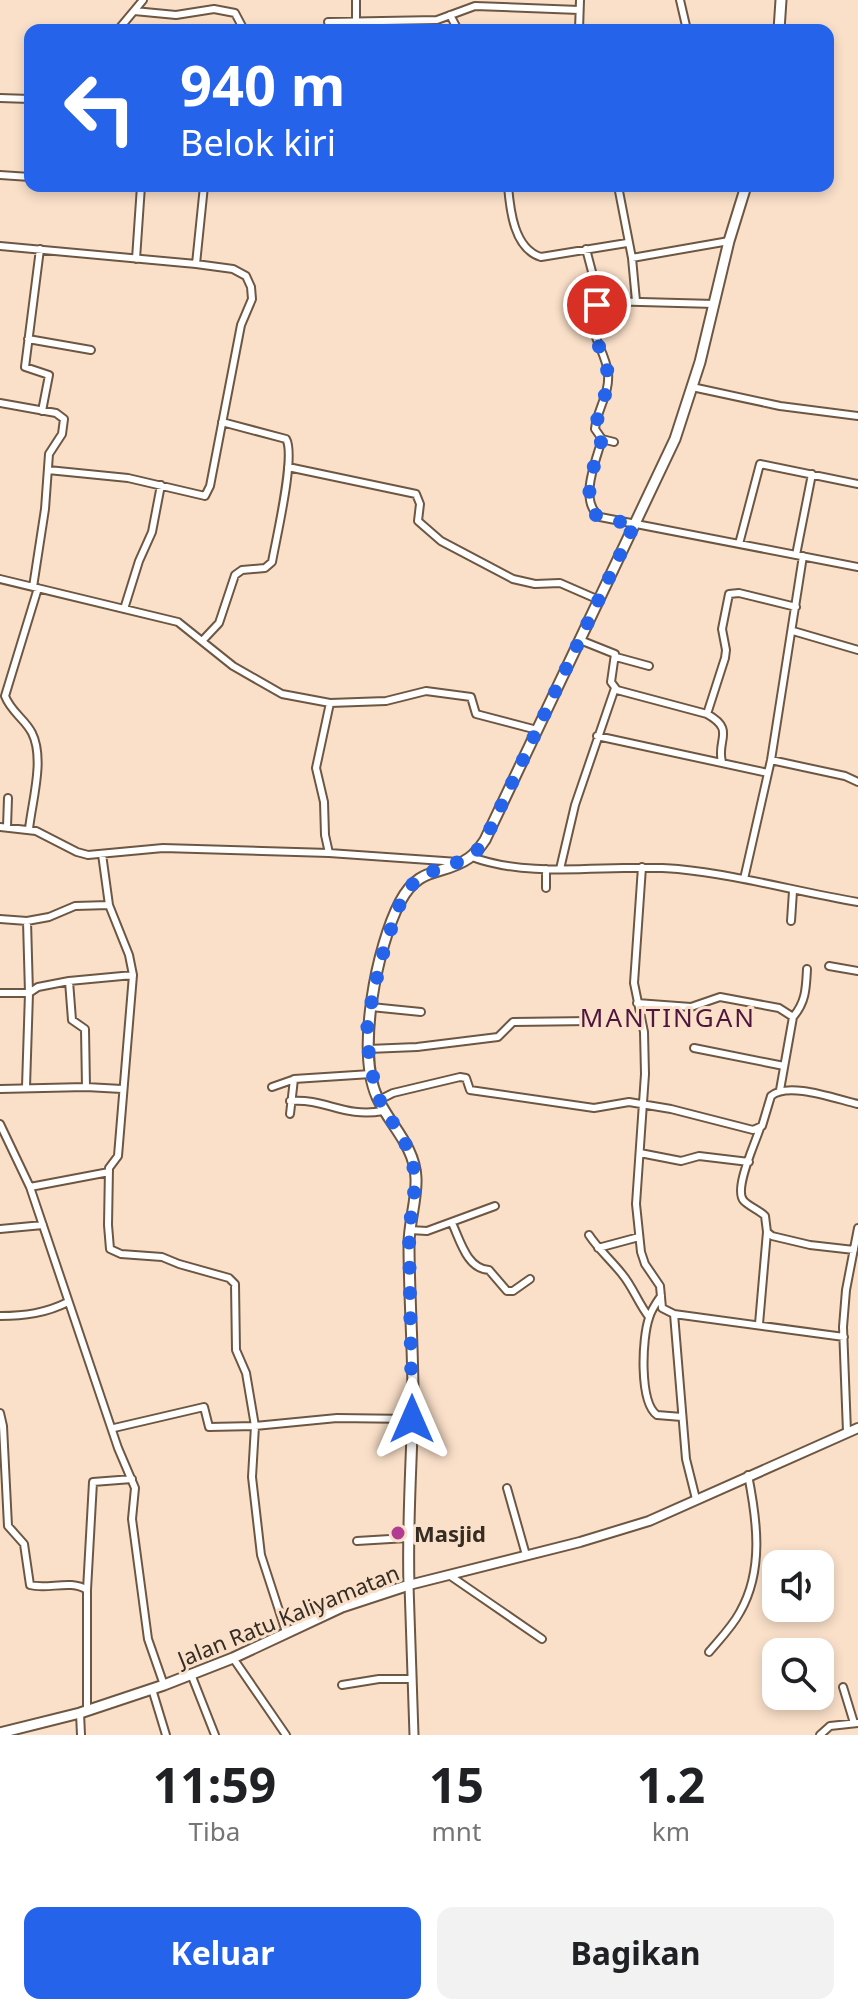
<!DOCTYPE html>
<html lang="id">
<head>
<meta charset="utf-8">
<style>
  body { margin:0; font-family:"Noto Sans",sans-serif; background:#f2f2f2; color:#202124; height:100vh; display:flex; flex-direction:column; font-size:30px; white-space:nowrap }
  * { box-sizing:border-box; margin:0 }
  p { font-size:26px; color:#757577 }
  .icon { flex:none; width:44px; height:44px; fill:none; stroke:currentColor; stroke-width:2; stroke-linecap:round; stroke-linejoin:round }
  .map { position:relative; height:1735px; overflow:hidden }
  .side { display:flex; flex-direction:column; background:#fff; flex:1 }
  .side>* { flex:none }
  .banner { position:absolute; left:24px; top:24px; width:810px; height:168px; border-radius:16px; box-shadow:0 4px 12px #0003; background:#2563eb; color:#fff; overflow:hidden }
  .controls { position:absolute; left:762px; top:1550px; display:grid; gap:16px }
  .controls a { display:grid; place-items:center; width:72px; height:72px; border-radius:16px; background:#fff; box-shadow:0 4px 12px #0003; font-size:40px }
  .pin { position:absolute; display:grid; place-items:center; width:68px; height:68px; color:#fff; margin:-34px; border:4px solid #fff; border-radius:50%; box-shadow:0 2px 8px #0007 }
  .me { position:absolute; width:88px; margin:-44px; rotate:0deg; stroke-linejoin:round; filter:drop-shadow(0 0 6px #0008) }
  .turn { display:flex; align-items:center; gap:28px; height:168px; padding:0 24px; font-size:36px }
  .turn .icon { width:104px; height:104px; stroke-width:2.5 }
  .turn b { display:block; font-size:56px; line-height:68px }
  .eta { display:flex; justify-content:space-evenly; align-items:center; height:136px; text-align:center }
  .eta b { font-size:48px; font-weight:700; line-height:56px }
  .cta { display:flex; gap:16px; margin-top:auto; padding:16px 24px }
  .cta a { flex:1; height:92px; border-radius:16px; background:#2563eb; color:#fff; font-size:32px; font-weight:700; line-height:92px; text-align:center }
  .cta a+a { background:#f2f2f2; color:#202124 }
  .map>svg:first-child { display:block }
</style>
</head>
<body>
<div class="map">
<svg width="858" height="1735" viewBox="0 0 858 1735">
  <rect width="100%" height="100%" fill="#fae0c9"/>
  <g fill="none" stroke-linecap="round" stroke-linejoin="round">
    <!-- minor casing -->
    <g stroke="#6d5743" stroke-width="10">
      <path id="minor" d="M680,0l7,30
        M134,11l42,4 38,-6 21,4 9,17
        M450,15l8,15
        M328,22l109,-2 38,-14 104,4
        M356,23v-23
        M118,30l25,-30
        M579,30l1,-30
        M0,98l30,1
        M0,175l30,2
        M508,186c2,24 6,63 33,71l86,-14
        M618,186l14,72 4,43
        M0,246l196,18 37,5 13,7 5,11 1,12 -11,26 -31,161 -5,10 -77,-18 -80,-8
        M40,249l-15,118 24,8 -7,36
        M586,249l14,53
        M632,258l97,-17
        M136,259l5,-73
        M196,264l8,-78
        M28,339l63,11
        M692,387l88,19 78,10
        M0,403l56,10 8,6 -2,15 -13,20 -4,55 -12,78
        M602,439c-6,22 -24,62 -2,78l258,50
        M614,442l-12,-3 -7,-10c2,-20 15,-35 13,-56 -3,-26 -24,-42 -11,-68l7,-4 111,3
        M288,467l128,27 4,10 -2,17 23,20 72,38 22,5 25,-1 39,17
        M739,544l21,-80 98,20
        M796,555l16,-81
        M0,579l178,43 55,44 49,28 48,9 -14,65 8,34 1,33 4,18
        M124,609l15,-48 13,-29 9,-47
        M793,631l65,19
        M203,640l16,-17 16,-48 7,-5 23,-2 7,-6c4,-23 24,-107 14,-123l-64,-17
        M580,640l35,14 -4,28 6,8 90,24c29,16 9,26 15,48
        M616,657l33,9
        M330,703l56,-2 40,-10 45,6 5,17 61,16
        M707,714l18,-56 1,-8 -4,-21 7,-35 10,-1 57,14
        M597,736l171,37
        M771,760l74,16 13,6
        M0,827l36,4 41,21 11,3 75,-7 166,5 129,9
        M7,827l1,-29
        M29,829c3,-28 16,-70 3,-96 -7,-14 -21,-21 -27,-37l33,-108
        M102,854l7,51 20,50 4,20 -15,181 -9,12 -1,57 2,24 11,5 41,3 17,7 50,14 6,6 1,66 10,23 9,53 -46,1 -5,-20 -90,21
        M472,857c62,23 140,6 206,12 61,6 120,23 180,33
        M642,867l-8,116 10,49 1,42 -9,130 5,48 4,12 15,22 2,22 12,6 170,23
        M560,869l15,-64 40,-117
        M744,879l27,-119 32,-204
        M546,888v-19
        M0,919l27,2 22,-4 26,-11 34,-1
        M791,921l2,-30
        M829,966l29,5
        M69,981l3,39 13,9 1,58
        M0,993h29l9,-6 31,-6 64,-6
        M637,1003l54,4 29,-10 59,11 14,9 -13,73
        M371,1007l50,5
        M793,1017c13,-15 13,-29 14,-48
        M694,1048l90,18
        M368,1049l49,-2 81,-10 15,-15 78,-1
        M26,1087l3,-94 -2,-72
        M272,1087l20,-7
        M0,1089l86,-2 36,2
        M379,1100l14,-7 67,-16 6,1 4,12 124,18 35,-6 42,7 82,21 9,-4 9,-30c17,-15 65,3 87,8
        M290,1101c36,-3 53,17 93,10
        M290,1114l4,-35 77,-5
        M0,1124l30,63 88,261 17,40 -3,31 16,120 16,46
        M760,1128c-5,16 -27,62 -16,73 6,6 15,9 21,15l2,16 5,4 38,9 44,5
        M640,1153l41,8 18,-5 50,6
        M30,1187l79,-15
        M452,1223c8,17 15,46 37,47l18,21h6l17,-12
        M0,1229l43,-4
        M410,1230l17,1 68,-25
        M589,1235c10,15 22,25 33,39 11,13 16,29 27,43
        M598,1248l41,-11
        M661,1296c-5,7 -10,14 -12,22 -7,20 -10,84 8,97l25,2
        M674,1314l12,145 10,40
        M0,1316c25,0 46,-3 68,-14
        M759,1324l8,-92
        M0,1413l3,13 5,100 16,18 6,41c18,5 41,-6 57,5v121
        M847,1432l-4,-105 3,-37 12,-62
        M507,1488l19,67
        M357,1541l50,-3
        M449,1575l93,64
        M87,1590l6,-108 39,-3
        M286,1632l-25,-77 -9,-78 3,-51 82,-8 75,1
        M709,1652c10,-12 23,-25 31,-40 24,-42 17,-92 8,-137
        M233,1658l53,77
        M191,1674l24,61
        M342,1685l37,-6h33
        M843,1687l11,36
        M152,1689l14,46
        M80,1713l1,22
        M820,1735l10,-9 28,-3"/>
    </g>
    <!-- tertiary casing -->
    <g stroke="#6d5743" stroke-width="11">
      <path id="tertiary" d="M409,1585l5,150"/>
    </g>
    <!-- secondary casing -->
    <g stroke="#6d5743" stroke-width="12">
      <path id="secondary" d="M409,1585l171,-43 69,-21 209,-93"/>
    </g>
    <!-- primary casing -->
    <g stroke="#6d5743" stroke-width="13">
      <path id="primary" d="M779,30l2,-30
        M0,1733l80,-20 84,-28 69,-27 109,-51 67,-22c-2,-63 3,-126 4,-189 0,-50 -4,-101 -4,-152 0,-22 8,-44 7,-66 -1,-32 -27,-54 -39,-81 -21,-47 0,-151 23,-195 20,-38 42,-25 69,-44 7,-5 12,-12 16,-18l190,-401 25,-77 29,-121 17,-55"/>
    </g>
    <!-- minor -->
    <use href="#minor" stroke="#fff" stroke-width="6"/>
    <!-- tertiary -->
    <use href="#tertiary" stroke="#fff" stroke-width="7"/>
    <!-- secondary -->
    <use href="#secondary" stroke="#fff" stroke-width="8"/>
    <!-- primary -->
    <use href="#primary" stroke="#fff" stroke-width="9"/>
  </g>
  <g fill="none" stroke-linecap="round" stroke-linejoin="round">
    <!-- route -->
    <path stroke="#2563eb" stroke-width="14" stroke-dasharray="0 25.2" d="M412,1419l-3,-187 7,-54 -7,-28 -33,-56 -10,-58 7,-43 12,-47 16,-45 13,-19 8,-7 50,-18 13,-17 150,-317c-12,-1 -29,-1 -39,-8 -16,-11 1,-60 6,-76 -15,-13 6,-40 6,-60 0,-27 -25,-47 -11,-74"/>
  </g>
  <!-- markers -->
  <circle fill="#b33c93" stroke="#fae0c9" stroke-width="3" cx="398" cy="1533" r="8"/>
  <g text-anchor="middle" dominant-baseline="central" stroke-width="6" stroke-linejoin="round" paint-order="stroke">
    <!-- poi labels -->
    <g font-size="22" font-weight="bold" fill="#352c23" stroke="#fae0c9" text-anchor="start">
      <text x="414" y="1533">Masjid</text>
    </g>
    <!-- street labels -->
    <g font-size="22" fill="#352c23" stroke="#fae0c9">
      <text transform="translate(288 1615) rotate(-22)">Jalan Ratu Kaliyamatan</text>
    </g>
    <!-- quarter labels -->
    <g font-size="26" letter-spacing="2" fill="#4e153e" stroke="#fae0c9">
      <text x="668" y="1017">MANTINGAN</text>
    </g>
  </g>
</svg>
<div class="controls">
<a><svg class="icon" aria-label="sound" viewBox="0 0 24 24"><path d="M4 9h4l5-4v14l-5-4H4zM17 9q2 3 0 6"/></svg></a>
<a><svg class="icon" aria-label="search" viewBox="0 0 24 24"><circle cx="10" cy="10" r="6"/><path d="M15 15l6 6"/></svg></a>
</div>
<div class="pin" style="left:597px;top:305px;background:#d93025"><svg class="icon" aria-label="arrive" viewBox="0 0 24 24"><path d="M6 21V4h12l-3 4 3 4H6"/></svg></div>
<svg class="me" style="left:412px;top:1419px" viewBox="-20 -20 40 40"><path d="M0-17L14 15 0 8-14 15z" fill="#2563eb" stroke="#fff" stroke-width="4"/></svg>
<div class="banner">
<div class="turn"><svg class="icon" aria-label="left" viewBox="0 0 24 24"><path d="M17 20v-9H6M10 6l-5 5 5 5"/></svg><div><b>940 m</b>Belok kiri</div></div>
</div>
</div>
<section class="side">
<div class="eta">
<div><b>11:59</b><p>Tiba</p></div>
<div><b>15</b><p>mnt</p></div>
<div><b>1.2</b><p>km</p></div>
</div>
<div class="cta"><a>Keluar</a><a>Bagikan</a></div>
</section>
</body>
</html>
